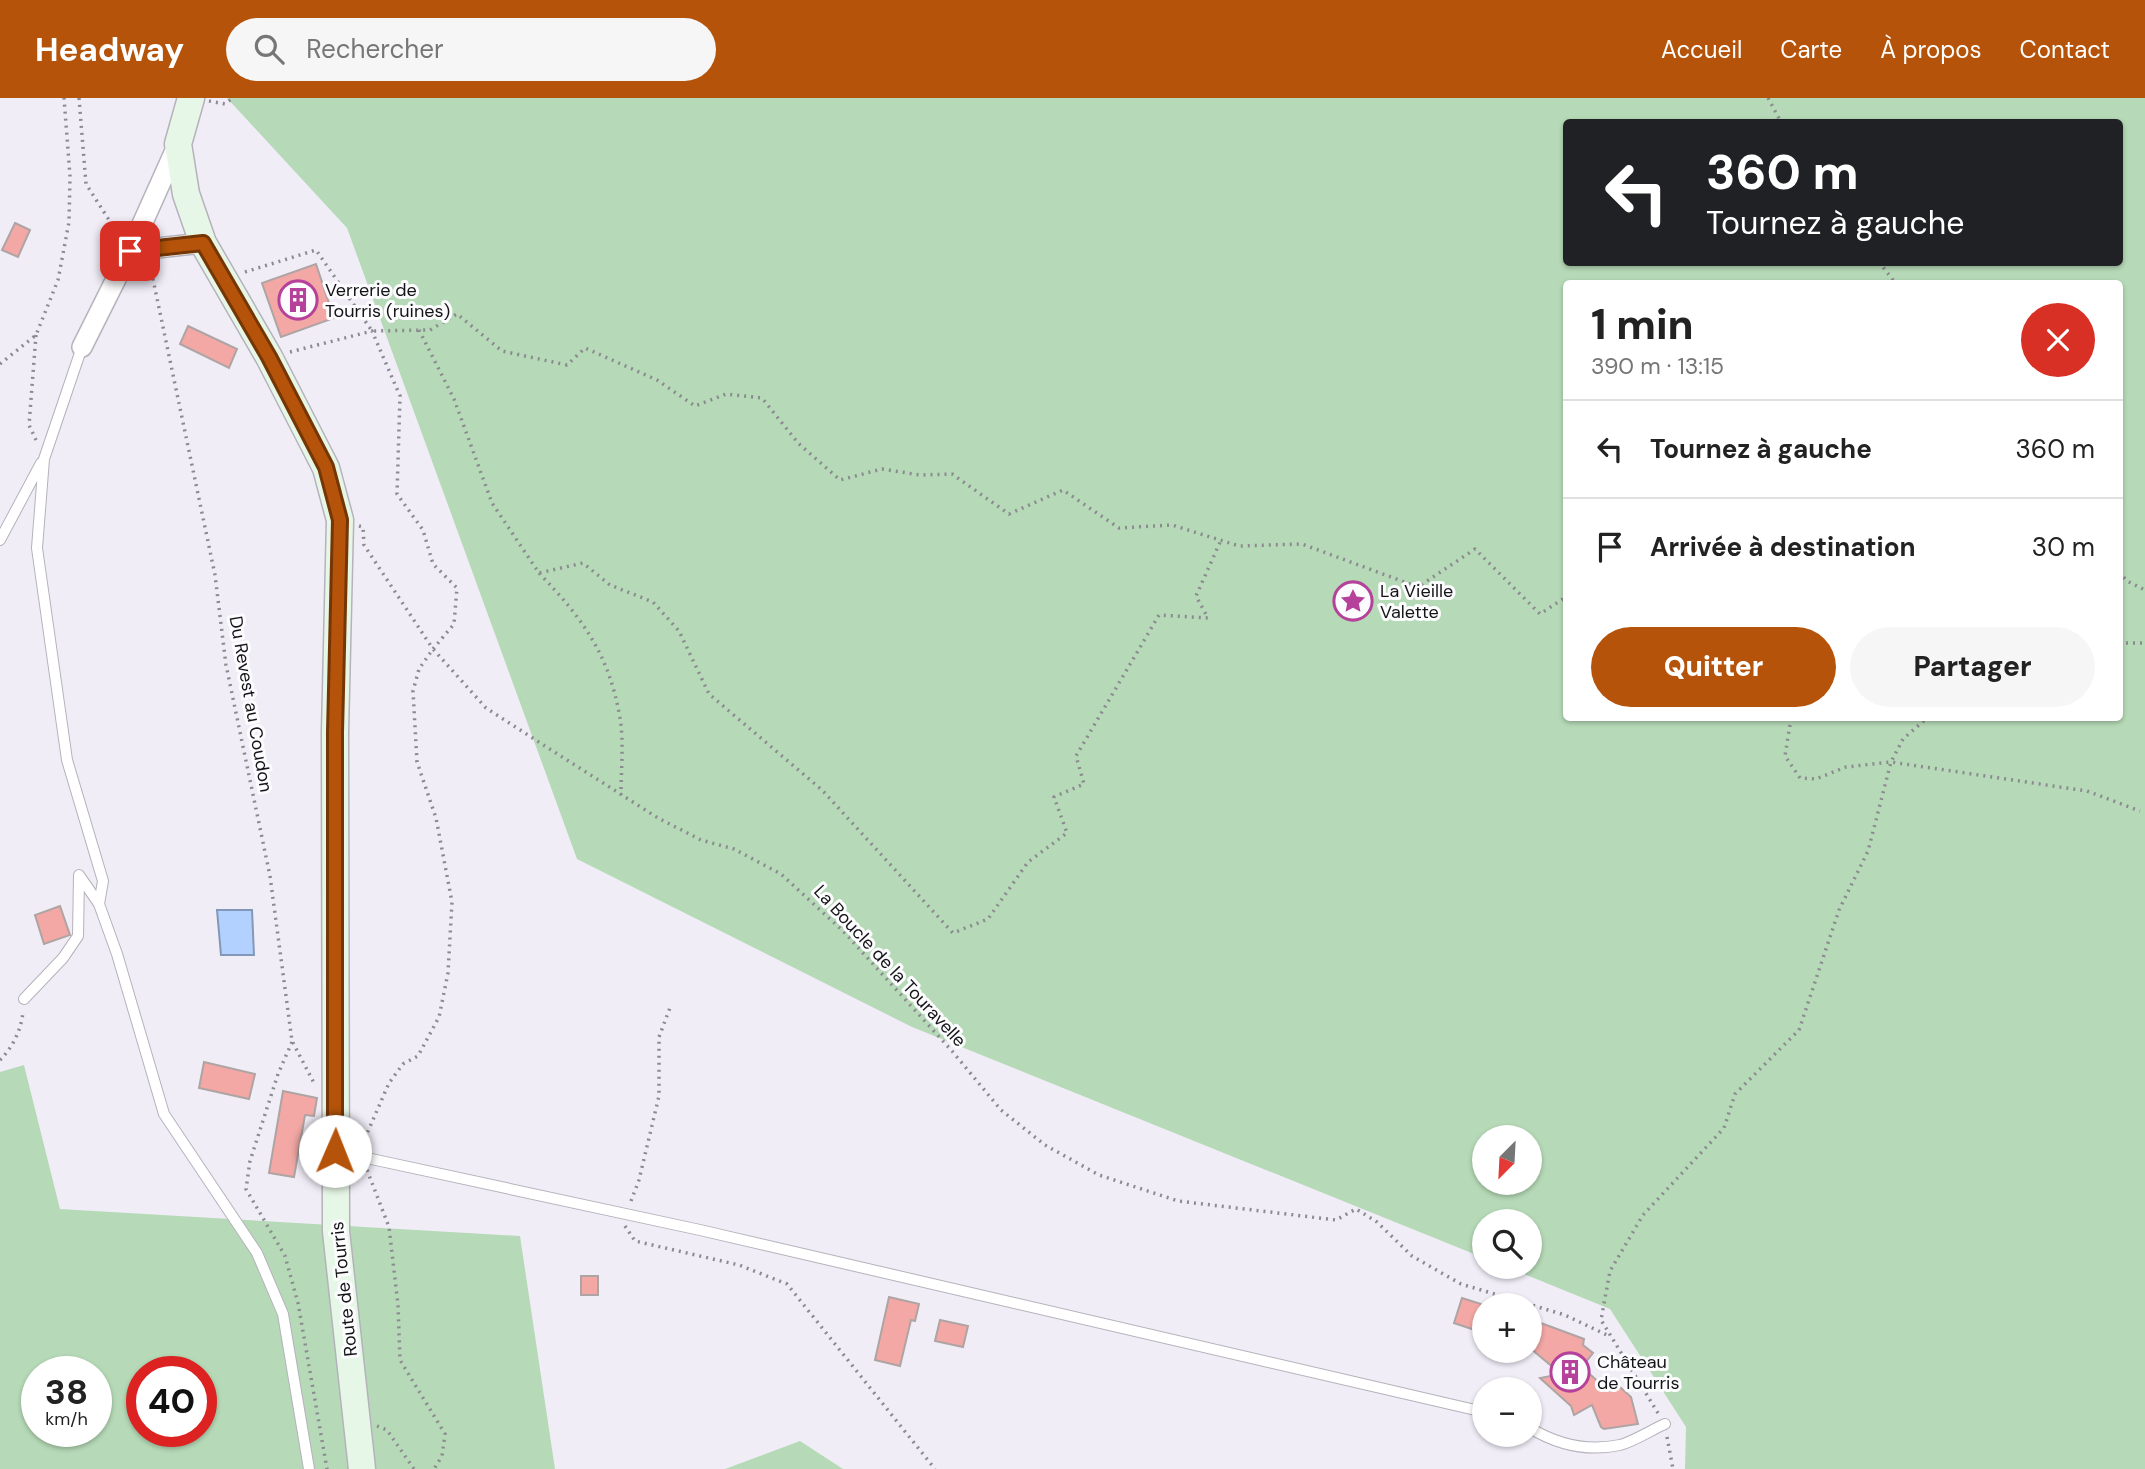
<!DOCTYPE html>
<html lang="fr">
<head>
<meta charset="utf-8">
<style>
  body { margin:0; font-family:"DM Sans",sans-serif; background:#f6f6f6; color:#222; height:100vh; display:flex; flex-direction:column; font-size:26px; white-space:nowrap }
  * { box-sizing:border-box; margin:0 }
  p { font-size:23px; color:#767676 }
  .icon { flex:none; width:38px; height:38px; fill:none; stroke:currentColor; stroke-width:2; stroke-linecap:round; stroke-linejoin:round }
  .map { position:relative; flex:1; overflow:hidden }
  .panel { position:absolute; left:1563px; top:182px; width:560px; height:441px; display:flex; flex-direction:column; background:#fff; border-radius:7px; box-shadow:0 2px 5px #0004 }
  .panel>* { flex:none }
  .hud { position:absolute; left:1563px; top:21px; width:560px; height:147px; border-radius:7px; box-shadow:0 2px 5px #0004; background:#202124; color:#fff; overflow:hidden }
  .needle { width:46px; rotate:204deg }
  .fabs { position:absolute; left:1472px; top:1027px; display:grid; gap:14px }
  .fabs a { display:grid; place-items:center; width:70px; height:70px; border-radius:50%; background:#fff; box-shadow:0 2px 5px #0004; font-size:35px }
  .speed { position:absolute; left:21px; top:1258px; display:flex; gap:14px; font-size:35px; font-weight:700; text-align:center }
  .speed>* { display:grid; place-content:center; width:91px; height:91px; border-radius:50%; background:#fff; box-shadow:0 2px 5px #0004; line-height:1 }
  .speed small { font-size:18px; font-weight:400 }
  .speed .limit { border:10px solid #d22; background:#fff; color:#111 }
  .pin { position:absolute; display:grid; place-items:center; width:60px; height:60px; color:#fff; margin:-30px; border-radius:14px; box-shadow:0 4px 10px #0006 }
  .me { position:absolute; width:77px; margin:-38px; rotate:1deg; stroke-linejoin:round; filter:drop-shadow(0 0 5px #0008) }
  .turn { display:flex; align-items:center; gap:24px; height:147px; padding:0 28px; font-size:32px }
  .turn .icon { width:91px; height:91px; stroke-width:2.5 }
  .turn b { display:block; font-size:49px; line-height:60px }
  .round { display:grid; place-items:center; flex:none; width:74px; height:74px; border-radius:37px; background:#f6f6f6 }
  .summary { display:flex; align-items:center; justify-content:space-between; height:119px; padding:0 28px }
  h1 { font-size:42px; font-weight:800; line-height:52px }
  .primary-button { display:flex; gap:14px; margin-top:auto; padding:14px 28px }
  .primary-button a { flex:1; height:80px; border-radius:42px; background:#b45309; color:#fff; font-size:28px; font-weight:800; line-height:80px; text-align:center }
  .primary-button a+a { background:#f6f6f6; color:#222 }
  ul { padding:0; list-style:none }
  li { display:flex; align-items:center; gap:21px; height:98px; padding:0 28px; border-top:2px solid #e0e0e0 }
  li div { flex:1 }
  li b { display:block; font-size:26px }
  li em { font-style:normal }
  header { display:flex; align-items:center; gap:42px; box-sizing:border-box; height:98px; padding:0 35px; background:#b45309; color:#fff }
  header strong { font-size:33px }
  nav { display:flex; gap:38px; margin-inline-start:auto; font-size:24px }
  .search { width:490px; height:63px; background:#f6f6f6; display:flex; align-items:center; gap:18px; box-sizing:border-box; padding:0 24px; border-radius:38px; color:#767676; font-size:26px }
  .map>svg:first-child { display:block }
</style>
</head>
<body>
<header>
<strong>Headway</strong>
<div class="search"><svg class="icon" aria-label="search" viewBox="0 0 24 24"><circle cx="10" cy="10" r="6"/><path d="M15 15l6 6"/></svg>Rechercher</div>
<nav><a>Accueil</a><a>Carte</a><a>À propos</a><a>Contact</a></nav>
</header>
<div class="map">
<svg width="2145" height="1371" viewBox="0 0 2145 1371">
  <rect width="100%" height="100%" fill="#f0edf7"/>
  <!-- green -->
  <path fill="#b6dab7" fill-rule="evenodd" d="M227,0h1918v1371h-460l1,-42 -76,-118 -103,-42h23v-45h-46v36l-572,-231 -335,-168 -230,-631zM1566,24h553v140h-553zM1566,186h553v434h-553zM1484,1040h46v45h-46z
    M24,967l36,144 460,27 35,233h-555v-397zM37,1274h59v60h-59zM142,1274h59v60h-59z
    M800,1343l43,28h-118z"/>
  <!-- water -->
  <path fill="#b2d1fe" stroke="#8398b8" stroke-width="2" d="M217,812h35l2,45h-33z"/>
  <!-- building -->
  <path fill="#f3a8a5" stroke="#aea4a3" stroke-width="2" d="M15,125l15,7 -12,27 -16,-7z
    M316,166l18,54 -53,19 -19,-54z
    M188,228l49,23 -8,19 -49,-24z
    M60,808l10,29 -26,9 -9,-29z
    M204,964l51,12 -6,25 -50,-11z
    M283,993l34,7 -3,18 -9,-1 -11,62 -25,-4z
    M581,1178h17v19h-17z
    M889,1199l30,7 -4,17 -4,-1 -11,46 -25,-6z
    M1462,1200l22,7v28l-30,-10z
    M1530,1221l54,20 -1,6 10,8 -11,14 22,20 7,-8 20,18 7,27 -34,5 -3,-2 -9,-22 -18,10 -3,-9 -31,-28 21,-4 -31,-26z
    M940,1222l28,6 -5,21 -28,-6z"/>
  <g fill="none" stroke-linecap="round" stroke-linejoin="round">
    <!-- lane casing -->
    <g stroke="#b5b2bb" stroke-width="12">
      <path id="lane" d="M82,249l-38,112 -7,89 30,212 36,121 -4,23 18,50 47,160 93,139 26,61 26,155
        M0,442l41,-77
        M24,901l39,-41 15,-22 1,-61 20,29
        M339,1054l361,78 784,182
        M1530,1330c28,17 57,24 90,17 15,-4 31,-15 45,-21"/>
    </g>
    <!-- street casing -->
    <g stroke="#b5b2bb" stroke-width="22">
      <path id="street" d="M130,153l73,-8
        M82,249l48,-96 48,-107"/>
    </g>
    <!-- secondary casing -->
    <g stroke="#b5b2bb" stroke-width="29">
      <path id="secondary" d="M191,0l-13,46 8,50 17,49 66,114 57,111 14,52 -5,212 1,499 26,238"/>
    </g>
    <!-- path -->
    <path stroke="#8c8a91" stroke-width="3.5" stroke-dasharray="2 5" stroke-linecap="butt" d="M79,0l7,86 32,50
      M1768,0l13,24
      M209,3l16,3 8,-6
      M1879,164l17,22
      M150,167l65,310 11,90 44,211 22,165 22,42
      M245,174l71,-22 56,81 58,-1 27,-16 45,37 65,14 18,-17 72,32 38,26 31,-12 36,4 36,45 42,37 42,-11 38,6 32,-1 57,40 54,-24 56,38 53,-3 67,21 63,-2 116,43 57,-38 65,65 26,-17
      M419,232l35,69 38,104 47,70 44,-10 27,22 43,17 26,29 30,63 113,96 131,143 35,-14 40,-57 39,-29 -13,-36 30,-13 -8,-28 83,-141 49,3 -12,-22 25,-56
      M36,237l-7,90 7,15
      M290,254l82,-21 28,65 -3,98 26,36 10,34 24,24 -3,36 -21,25 -69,-104 -1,-18 -4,-1
      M0,266l36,-29 22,-55 11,-58 1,-46 -6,-78
      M2119,474l8,9 18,9
      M539,475c44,46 70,81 81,145 4,24 1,52 1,77
      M2119,545h26
      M1791,620l-6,38 15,22 16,1 30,-12 45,-5 196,29 53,20
      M292,944l-14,32 -28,87 -4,28 39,67 13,47 29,166
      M0,962c13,-13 21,-30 23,-48
      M362,1047l27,-62 14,-19 15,-8 21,-39 9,-44 4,-71 -16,-84 -19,-56 -4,-71 6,-22 14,-20 53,59 59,38 113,72 43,22 33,9 47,25 62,57 109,120 49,59 44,35 54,30 79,26 158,19 20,-11 21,13 35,34 49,28 104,31 44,21
      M367,1072l22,57 9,78 2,55 45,74 -3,22 -8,13
      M631,1103l8,-21 20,-84v-59l12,-32
      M625,1128l10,15 104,24 48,19 148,185
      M1658,1315l-57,-93 9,-49 33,-56 81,-87 11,-34 64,-64 40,-120 29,-59 23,-89 12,-23 24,-21
      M377,1328l10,4 27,39
      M1667,1339l6,32"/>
    <!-- lane -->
    <use href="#lane" stroke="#fff" stroke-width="10"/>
    <!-- street -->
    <use href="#street" stroke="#fff" stroke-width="19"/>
    <!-- secondary -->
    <use href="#secondary" stroke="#e7f7e7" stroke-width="26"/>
  </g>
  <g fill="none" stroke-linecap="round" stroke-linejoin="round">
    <!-- route casing -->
    <g stroke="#753606" stroke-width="18">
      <path id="route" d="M130,153l73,-8 66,114 57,110 14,53 -5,212v419"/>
    </g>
    <!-- route -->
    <use href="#route" stroke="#b45309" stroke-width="12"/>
  </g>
  <!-- icons -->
  <defs>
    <g id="building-ring" transform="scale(2.0125)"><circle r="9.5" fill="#fcfcfe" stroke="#b5419a" stroke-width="1.5"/><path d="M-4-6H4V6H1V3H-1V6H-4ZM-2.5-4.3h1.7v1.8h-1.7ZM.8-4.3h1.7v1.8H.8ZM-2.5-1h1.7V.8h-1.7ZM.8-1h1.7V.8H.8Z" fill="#b5419a"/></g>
    <g id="sight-ring" transform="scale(2.0125)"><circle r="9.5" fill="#fcfcfe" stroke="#b5419a" stroke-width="1.5"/><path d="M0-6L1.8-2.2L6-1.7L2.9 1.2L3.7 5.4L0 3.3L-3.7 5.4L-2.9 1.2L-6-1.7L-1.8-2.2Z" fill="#b5419a"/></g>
  </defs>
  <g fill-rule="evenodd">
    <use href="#building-ring" x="298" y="202"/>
    <use href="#sight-ring" x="1353" y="503"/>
    <use href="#building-ring" x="1570" y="1274"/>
  </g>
  <g text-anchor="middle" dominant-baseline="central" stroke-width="6" stroke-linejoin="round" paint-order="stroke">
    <!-- poi labels -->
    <g font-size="18" fill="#141316" stroke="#fcfcfe" text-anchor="start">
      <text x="325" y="192">Verrerie de<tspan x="325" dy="21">Tourris (ruines)</tspan></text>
      <text x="1380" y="493">La Vieille<tspan x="1380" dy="21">Valette</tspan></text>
      <text x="1597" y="1264">Château<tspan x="1597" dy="21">de Tourris</tspan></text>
    </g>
    <!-- street labels -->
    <g font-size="18" fill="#141316" stroke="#fcfcfe">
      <text transform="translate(251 606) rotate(80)">Du Revest au Coudon</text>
      <text transform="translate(890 868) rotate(47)">La Boucle de la Touravelle</text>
      <text transform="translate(344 1191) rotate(-96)">Route de Tourris</text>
    </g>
  </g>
</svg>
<div class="fabs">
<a><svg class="needle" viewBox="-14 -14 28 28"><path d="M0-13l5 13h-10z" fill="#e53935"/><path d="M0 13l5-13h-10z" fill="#767676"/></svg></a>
<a><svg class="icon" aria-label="search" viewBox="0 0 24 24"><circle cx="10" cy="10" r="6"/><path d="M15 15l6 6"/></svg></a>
<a>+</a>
<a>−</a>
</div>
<div class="speed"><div>38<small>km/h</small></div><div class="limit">40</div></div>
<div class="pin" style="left:130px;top:153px;background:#d93025"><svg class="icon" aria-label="arrive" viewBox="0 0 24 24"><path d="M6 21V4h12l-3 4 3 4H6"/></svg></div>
<svg class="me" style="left:335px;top:1053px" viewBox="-20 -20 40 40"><circle r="19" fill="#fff"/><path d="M0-13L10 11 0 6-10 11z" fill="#b45309"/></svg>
<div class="hud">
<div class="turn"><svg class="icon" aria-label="left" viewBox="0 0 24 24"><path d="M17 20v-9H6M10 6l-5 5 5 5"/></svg><div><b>360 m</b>Tournez à gauche</div></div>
</div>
<section class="panel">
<div class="summary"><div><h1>1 min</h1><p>390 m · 13:15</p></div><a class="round" style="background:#d93025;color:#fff"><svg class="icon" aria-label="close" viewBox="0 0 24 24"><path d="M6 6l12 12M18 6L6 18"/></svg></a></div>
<ul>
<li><svg class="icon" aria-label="left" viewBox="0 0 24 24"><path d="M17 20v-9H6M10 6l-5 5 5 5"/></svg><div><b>Tournez à gauche</b></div><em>360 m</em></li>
<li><svg class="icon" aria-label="arrive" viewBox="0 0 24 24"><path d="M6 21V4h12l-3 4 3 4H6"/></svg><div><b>Arrivée à destination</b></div><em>30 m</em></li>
</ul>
<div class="primary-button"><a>Quitter</a><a>Partager</a></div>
</section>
</div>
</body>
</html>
